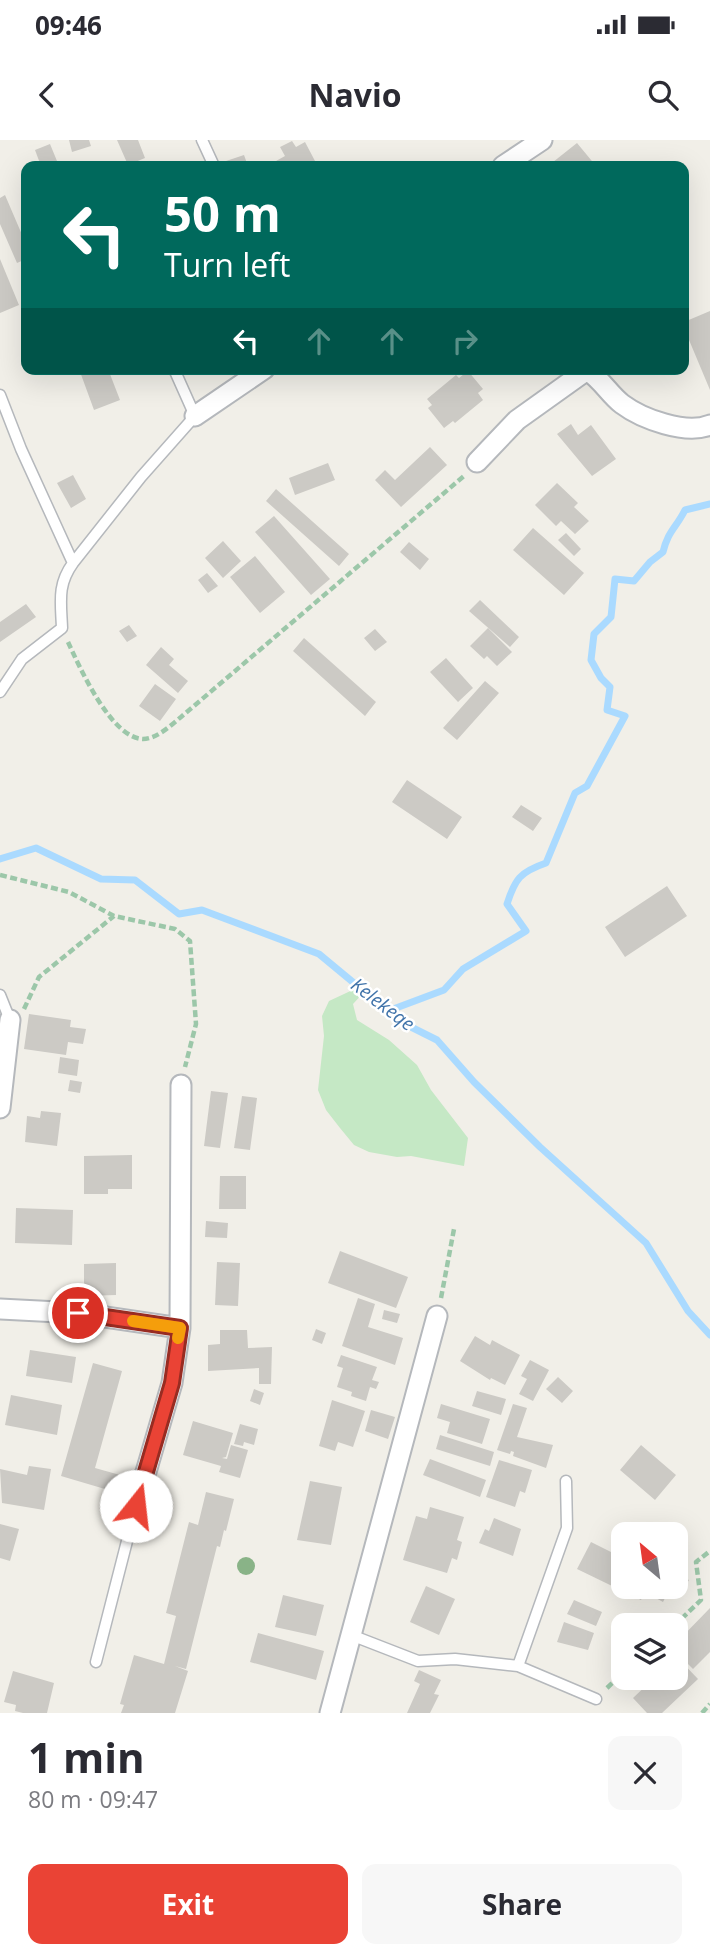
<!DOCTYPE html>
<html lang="en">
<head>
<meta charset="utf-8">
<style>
  body { margin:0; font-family:"Open Sans",sans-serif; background:#f7f7f7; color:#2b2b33; height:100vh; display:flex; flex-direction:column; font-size:26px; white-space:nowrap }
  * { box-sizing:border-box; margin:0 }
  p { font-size:23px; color:#7c7c81 }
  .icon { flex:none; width:38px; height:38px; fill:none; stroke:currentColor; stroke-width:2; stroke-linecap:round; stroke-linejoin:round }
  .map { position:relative; height:1573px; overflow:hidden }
  .details { display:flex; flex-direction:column; background:#fff; flex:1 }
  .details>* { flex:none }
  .banner { position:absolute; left:21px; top:21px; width:668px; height:214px; border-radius:14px; box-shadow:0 7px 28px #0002; background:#00695c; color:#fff; overflow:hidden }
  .needle { width:46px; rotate:331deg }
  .buttons { position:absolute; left:611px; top:1382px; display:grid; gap:14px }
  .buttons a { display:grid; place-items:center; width:77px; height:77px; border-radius:14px; background:#fff; box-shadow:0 7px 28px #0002; font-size:35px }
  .pin { position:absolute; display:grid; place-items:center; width:60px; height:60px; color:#fff; margin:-30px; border:4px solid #fff; border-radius:50%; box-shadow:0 2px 7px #0007 }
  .me { position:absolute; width:77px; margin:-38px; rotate:16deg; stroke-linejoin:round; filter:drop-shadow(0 0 5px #0008) }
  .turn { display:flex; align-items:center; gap:24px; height:147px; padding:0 28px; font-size:32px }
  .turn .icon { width:91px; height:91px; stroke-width:2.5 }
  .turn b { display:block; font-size:49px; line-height:60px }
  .lanes { display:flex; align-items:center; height:66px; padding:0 28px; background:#0003; justify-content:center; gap:35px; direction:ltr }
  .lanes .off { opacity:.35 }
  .round { display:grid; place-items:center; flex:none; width:74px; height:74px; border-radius:14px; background:#f7f7f7 }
  .headline { display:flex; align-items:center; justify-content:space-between; height:119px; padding:0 28px }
  h1 { font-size:42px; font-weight:700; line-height:52px }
  .action { display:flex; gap:14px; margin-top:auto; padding:14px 28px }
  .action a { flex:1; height:80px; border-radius:14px; background:#ea4335; color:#fff; font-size:28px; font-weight:700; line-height:80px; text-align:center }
  .action a+a { background:#f7f7f7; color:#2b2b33 }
  .status { display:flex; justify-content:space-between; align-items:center; height:49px; padding:0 35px; background:#fff; direction:ltr }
  .status svg { height:19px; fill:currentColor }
  header { display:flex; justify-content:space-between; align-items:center; height:91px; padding:0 28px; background:#fff; font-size:32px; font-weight:700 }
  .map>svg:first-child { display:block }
</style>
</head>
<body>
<div class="status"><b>09:46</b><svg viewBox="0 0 49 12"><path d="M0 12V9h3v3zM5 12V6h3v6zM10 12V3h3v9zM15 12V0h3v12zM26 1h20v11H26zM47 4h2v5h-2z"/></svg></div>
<header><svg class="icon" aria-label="back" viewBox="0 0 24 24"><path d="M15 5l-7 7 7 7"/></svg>Navio<svg class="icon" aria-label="search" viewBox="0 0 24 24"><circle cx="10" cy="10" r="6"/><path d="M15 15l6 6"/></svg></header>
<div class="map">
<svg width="710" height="1573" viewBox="0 0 710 1573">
  <rect width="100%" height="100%" fill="#f1efe8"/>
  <!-- green -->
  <path fill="#c5e8c5" d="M359,847l6,4 -12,13 4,16 32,20 28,25 14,25 37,48 -4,28 -53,-10 -14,1 -28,-5 -15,-7 -14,-17 -14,-18 -8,-20 6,-54 -2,-20 7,-15z"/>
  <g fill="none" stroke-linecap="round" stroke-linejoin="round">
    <!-- stream -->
    <path stroke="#aadaff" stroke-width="7" d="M0,719l36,-11 65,31 34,1 44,34 23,-4 117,44 82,68 36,18 37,42 66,65 106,96 42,68 22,24
      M388,871l56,-21 19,-21 63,-38 -19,-27c8,-25 13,-32 39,-41l29,-70 12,-7 38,-70 -18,-6 3,-23 -9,-9 -10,-18 3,-26 17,-17 4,-38 19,2 16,-19 13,-10c5,-21 13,-24 22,-42l25,-6"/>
  </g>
  <!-- building -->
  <path fill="#cccac5" d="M69,0h20l2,6 -19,6z
    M117,0h21l7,18 -17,7z
    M292,1l4,6 9,-5 10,19 -3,2 2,3h-35l-3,-5 9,-5 -5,-9z
    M577,3l19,23h-48z
    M50,4l7,17 -16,5 -6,-16z
    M244,15l4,11h-20l-2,-5z
    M5,55l21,49v15l-9,4 -17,-39v-26z
    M0,119l19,46 -19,8z
    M710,171v79l-26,-62v-6z
    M79,229h29l12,31 -26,10z
    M468,231l15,18 -5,4 5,7 -28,23 -2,-2 -9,7 -16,-20 4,-3 -5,-6 29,-24 3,3z
    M571,284l7,11 13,-10 25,34 -24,17 -35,-42z
    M430,307l17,18 -46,42 -26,-27 10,-10 10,10z
    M328,323l7,17 -40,15 -6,-17z
    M73,335l13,24 -15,9 -14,-25z
    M557,343l21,20 -4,4 15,14 -14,13 -14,-13 -5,5 -21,-21z
    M276,349l73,65 -10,12 -73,-65z
    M274,376l56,63 -19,16 -56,-63z
    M533,388l51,45 -20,22 -51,-45z
    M566,393l15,16 -7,7 -16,-16z
    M223,401l18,20 -18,17 -18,-20z
    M409,402l20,17 -9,11 -20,-18z
    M255,416l30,36 -25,21 -30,-36z
    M207,433l11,13 -10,7 -10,-13z
    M480,460l39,37 -9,10 -41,-36z
    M26,464l10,13 -36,25v-20z
    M129,485l8,11 -10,6 -8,-11z
    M488,488l24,24 -15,14 -10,-10 -3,3 -14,-13z
    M375,489l12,13 -12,9 -11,-13z
    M304,498l72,64 -11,14 -72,-65z
    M161,507l13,12 -5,6 19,16 -10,12 -32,-28z
    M446,518l27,30 -15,14 -28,-30z
    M485,541l14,12 -42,47 -14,-12z
    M155,544l21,15 -16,22 -21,-15z
    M407,640l55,37 -15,22 -55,-37z
    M521,665l21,13 -9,13 -21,-14z
    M667,746l20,30 -62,41 -20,-30z
    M29,874l42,6 -1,7 16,2 -3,15 -15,-2 -2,13 -42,-6z
    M60,917l19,3 -2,16 -19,-3z
    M70,940l12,2 -2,11 -12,-2z
    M211,951l17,2 -8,55 -16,-2z
    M242,956l15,2 -7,52 -16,-2z
    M41,971l20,2 -4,33 -32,-4 2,-26 13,2z
    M132,1015v34h-24v5h-24v-38z
    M220,1036h26v33h-27z
    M16,1068l57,2 -1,35 -57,-2z
    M206,1081l22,2 -1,15 -22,-1z
    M340,1111l68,26 -12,31 -68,-25z
    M217,1122l23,1 -2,43 -23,-1z
    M116,1123v32l-32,1v-32z
    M358,1158l17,6 -7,23 35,11 -8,27 -53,-19z
    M384,1170l16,4 -3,9 -15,-4z
    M316,1189l10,4 -4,11 -10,-4z
    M220,1190h27l1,18 24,-1 -1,37h-12v-16l-51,3v-26l12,-1z
    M475,1196l15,9 2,-5 28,15 -15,30 -14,-7 -1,2 -30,-19z
    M30,1210l46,7 -4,26 -46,-7z
    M341,1215l36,12 -5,13 7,2 -3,7 -6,-2 -4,14 -15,-5 1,-4 -15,-5 6,-19 -6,-2z
    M530,1220l19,10 -16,31 -14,-7 8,-15 -6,-3z
    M93,1223l29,8 -27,97 25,7 -5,17 -54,-16z
    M558,1237l15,14 -11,12 -16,-14z
    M254,1249l10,4 -4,12 -10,-4z
    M477,1251l29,8 -5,16 -29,-9z
    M11,1255l51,10 -5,30 -52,-10z
    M332,1260l33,11 -12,36 -15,-5 -3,9 -16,-5z
    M441,1264l49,15 -8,25 -35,-11 3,-11 -13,-4z
    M513,1264l14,4 -10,29 36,8 -7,23 -33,-12 1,-4 -3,-1 -1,3 -13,-4z
    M371,1270l24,7 -7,22 -23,-8z
    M193,1281l40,12 -7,24 -4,1 5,1 4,-14 17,5 -8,28 -21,-6 2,-6 -38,-11z
    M240,1284l18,5 -4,16 -10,-3 -1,4 -9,-2z
    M440,1295l54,17 -4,14 -54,-17z
    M641,1305l35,30 -21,25 -35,-30z
    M430,1319l56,21 -6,17 -57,-22z
    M499,1320l33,10 -7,23 -5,-2 -5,16 -29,-10z
    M29,1326l22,3 -7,41 -42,-7 -2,-34 27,6z
    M310,1341l32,6 -11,58 -34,-5z
    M206,1352l28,7 -8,32 -2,-1 -4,17 -3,-1 -31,123 -11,-3 13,5 -13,42h-54l3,-8 -4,-1 14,-49 30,9 12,-48 -10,-3 23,-91 9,3z
    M430,1367l34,10 -7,23 5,2 -5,18 -5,-2 -5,15 -44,-13 13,-44 11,3z
    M494,1378l27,11 -8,27 -34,-13 6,-14 4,2z
    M0,1384l19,5 -9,32 -10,-3z
    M591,1402l32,16v29h24l-6,13 -64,-31z
    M676,1433l13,7 -11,18 -10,-6 -5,10 -18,-10 3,-5h28z
    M426,1446l29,13 -16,36 -29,-13z
    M283,1455l41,10 -8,31 -41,-9z
    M574,1460l28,12 -6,14 -29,-12z
    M710,1468v44l-17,17 -17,-17v-9z
    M564,1482l30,11 -6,17 -31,-8z
    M258,1493l66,18 -8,29 -66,-18z
    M676,1516l22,23 -36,34h-15l-14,-15 21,-20h22z
    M419,1530l22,10 -7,14 5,1 -9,18h-23l13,-29 -6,-3z
    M13,1531l41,12 -7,30h-24l-8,-2 1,-6 -12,-3z"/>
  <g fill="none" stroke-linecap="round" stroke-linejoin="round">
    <!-- service casing -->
    <g stroke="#b5b8bc" stroke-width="13">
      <path id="service" d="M202,0l12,26
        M0,255l21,54 52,114
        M0,552l22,-33 40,-31c-1,-26 -5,-43 11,-65l68,-86 54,-61 -21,-47
        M0,855l10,25
        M351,1495l67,26 37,-2 63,7 78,33
        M96,1522l40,-156
        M518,1526l49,-138 -1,-47"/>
    </g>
    <!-- minor casing -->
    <g stroke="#b5b8bc" stroke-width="23">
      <path id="minor" d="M503,26l39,-26
        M195,276l69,-47
        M477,322l40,-42 70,-50c16,11 22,24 35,34 20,15 64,31 88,21
        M0,968l10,-88
        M0,1169l78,4 102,15
        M136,1366l36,-123 8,-55 1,-243
        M330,1573l107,-397"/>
    </g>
    <!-- path -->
    <path stroke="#9cc7a9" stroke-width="4.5" stroke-dasharray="7 3.5" stroke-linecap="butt" d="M68,502c12,26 43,96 75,97 14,0 28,-14 38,-22l283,-241
      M0,735l69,17 45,24 61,13 15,12 6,83 -11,43
      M24,869l15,-32 75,-61
      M441,1158l13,-69
      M674,1486l27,-26 -5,-38 14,-11
      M607,1548l16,-15
      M702,1573l8,-9"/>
    <!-- service -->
    <use href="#service" stroke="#fff" stroke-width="10"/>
    <!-- minor -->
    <use href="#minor" stroke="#fff" stroke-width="19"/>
  </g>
  <!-- trees -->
  <circle fill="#89b387" cx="246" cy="1426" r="9"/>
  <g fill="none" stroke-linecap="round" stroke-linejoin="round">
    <!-- route casing -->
    <g stroke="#982c22" stroke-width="18">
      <path id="route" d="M78,1173l102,15 -8,55 -36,123"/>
    </g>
    <!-- route -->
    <use href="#route" stroke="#ea4335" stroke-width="12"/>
    <!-- slow -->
    <path stroke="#f59e0b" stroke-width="12" d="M133,1181l47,7 -2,10"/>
  </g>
  <g text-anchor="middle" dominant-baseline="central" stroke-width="5" stroke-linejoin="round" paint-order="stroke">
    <!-- water labels -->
    <g font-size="19" font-style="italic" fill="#4174aa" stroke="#fff">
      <text transform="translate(383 864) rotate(37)">Kelekeqe</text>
    </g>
  </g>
</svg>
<div class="buttons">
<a><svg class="needle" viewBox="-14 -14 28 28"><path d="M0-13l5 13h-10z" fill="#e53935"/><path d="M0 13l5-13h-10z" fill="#7c7c81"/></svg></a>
<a><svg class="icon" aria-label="layers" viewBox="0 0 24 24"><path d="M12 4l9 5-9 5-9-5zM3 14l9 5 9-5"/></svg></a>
</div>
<div class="pin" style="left:78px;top:1173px;background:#d93025"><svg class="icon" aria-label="arrive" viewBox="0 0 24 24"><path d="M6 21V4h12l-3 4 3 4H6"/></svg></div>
<svg class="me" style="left:136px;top:1366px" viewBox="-20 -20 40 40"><circle r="19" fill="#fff"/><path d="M0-13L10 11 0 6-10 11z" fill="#ea4335"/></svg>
<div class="banner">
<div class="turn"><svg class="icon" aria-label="left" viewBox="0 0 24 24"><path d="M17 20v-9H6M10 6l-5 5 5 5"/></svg><div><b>50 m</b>Turn left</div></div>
<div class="lanes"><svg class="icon" aria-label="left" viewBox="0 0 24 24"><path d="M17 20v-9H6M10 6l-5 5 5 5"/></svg><svg class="icon off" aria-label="ahead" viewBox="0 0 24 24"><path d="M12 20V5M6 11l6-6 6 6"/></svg><svg class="icon off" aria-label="ahead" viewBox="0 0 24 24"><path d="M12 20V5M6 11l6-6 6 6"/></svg><svg class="icon off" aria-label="right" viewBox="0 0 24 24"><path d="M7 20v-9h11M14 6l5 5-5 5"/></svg></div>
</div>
</div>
<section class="details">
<div class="headline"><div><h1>1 min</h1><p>80 m · 09:47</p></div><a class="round"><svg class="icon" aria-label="close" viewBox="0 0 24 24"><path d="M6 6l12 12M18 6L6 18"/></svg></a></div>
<div class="action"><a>Exit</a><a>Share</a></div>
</section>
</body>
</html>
